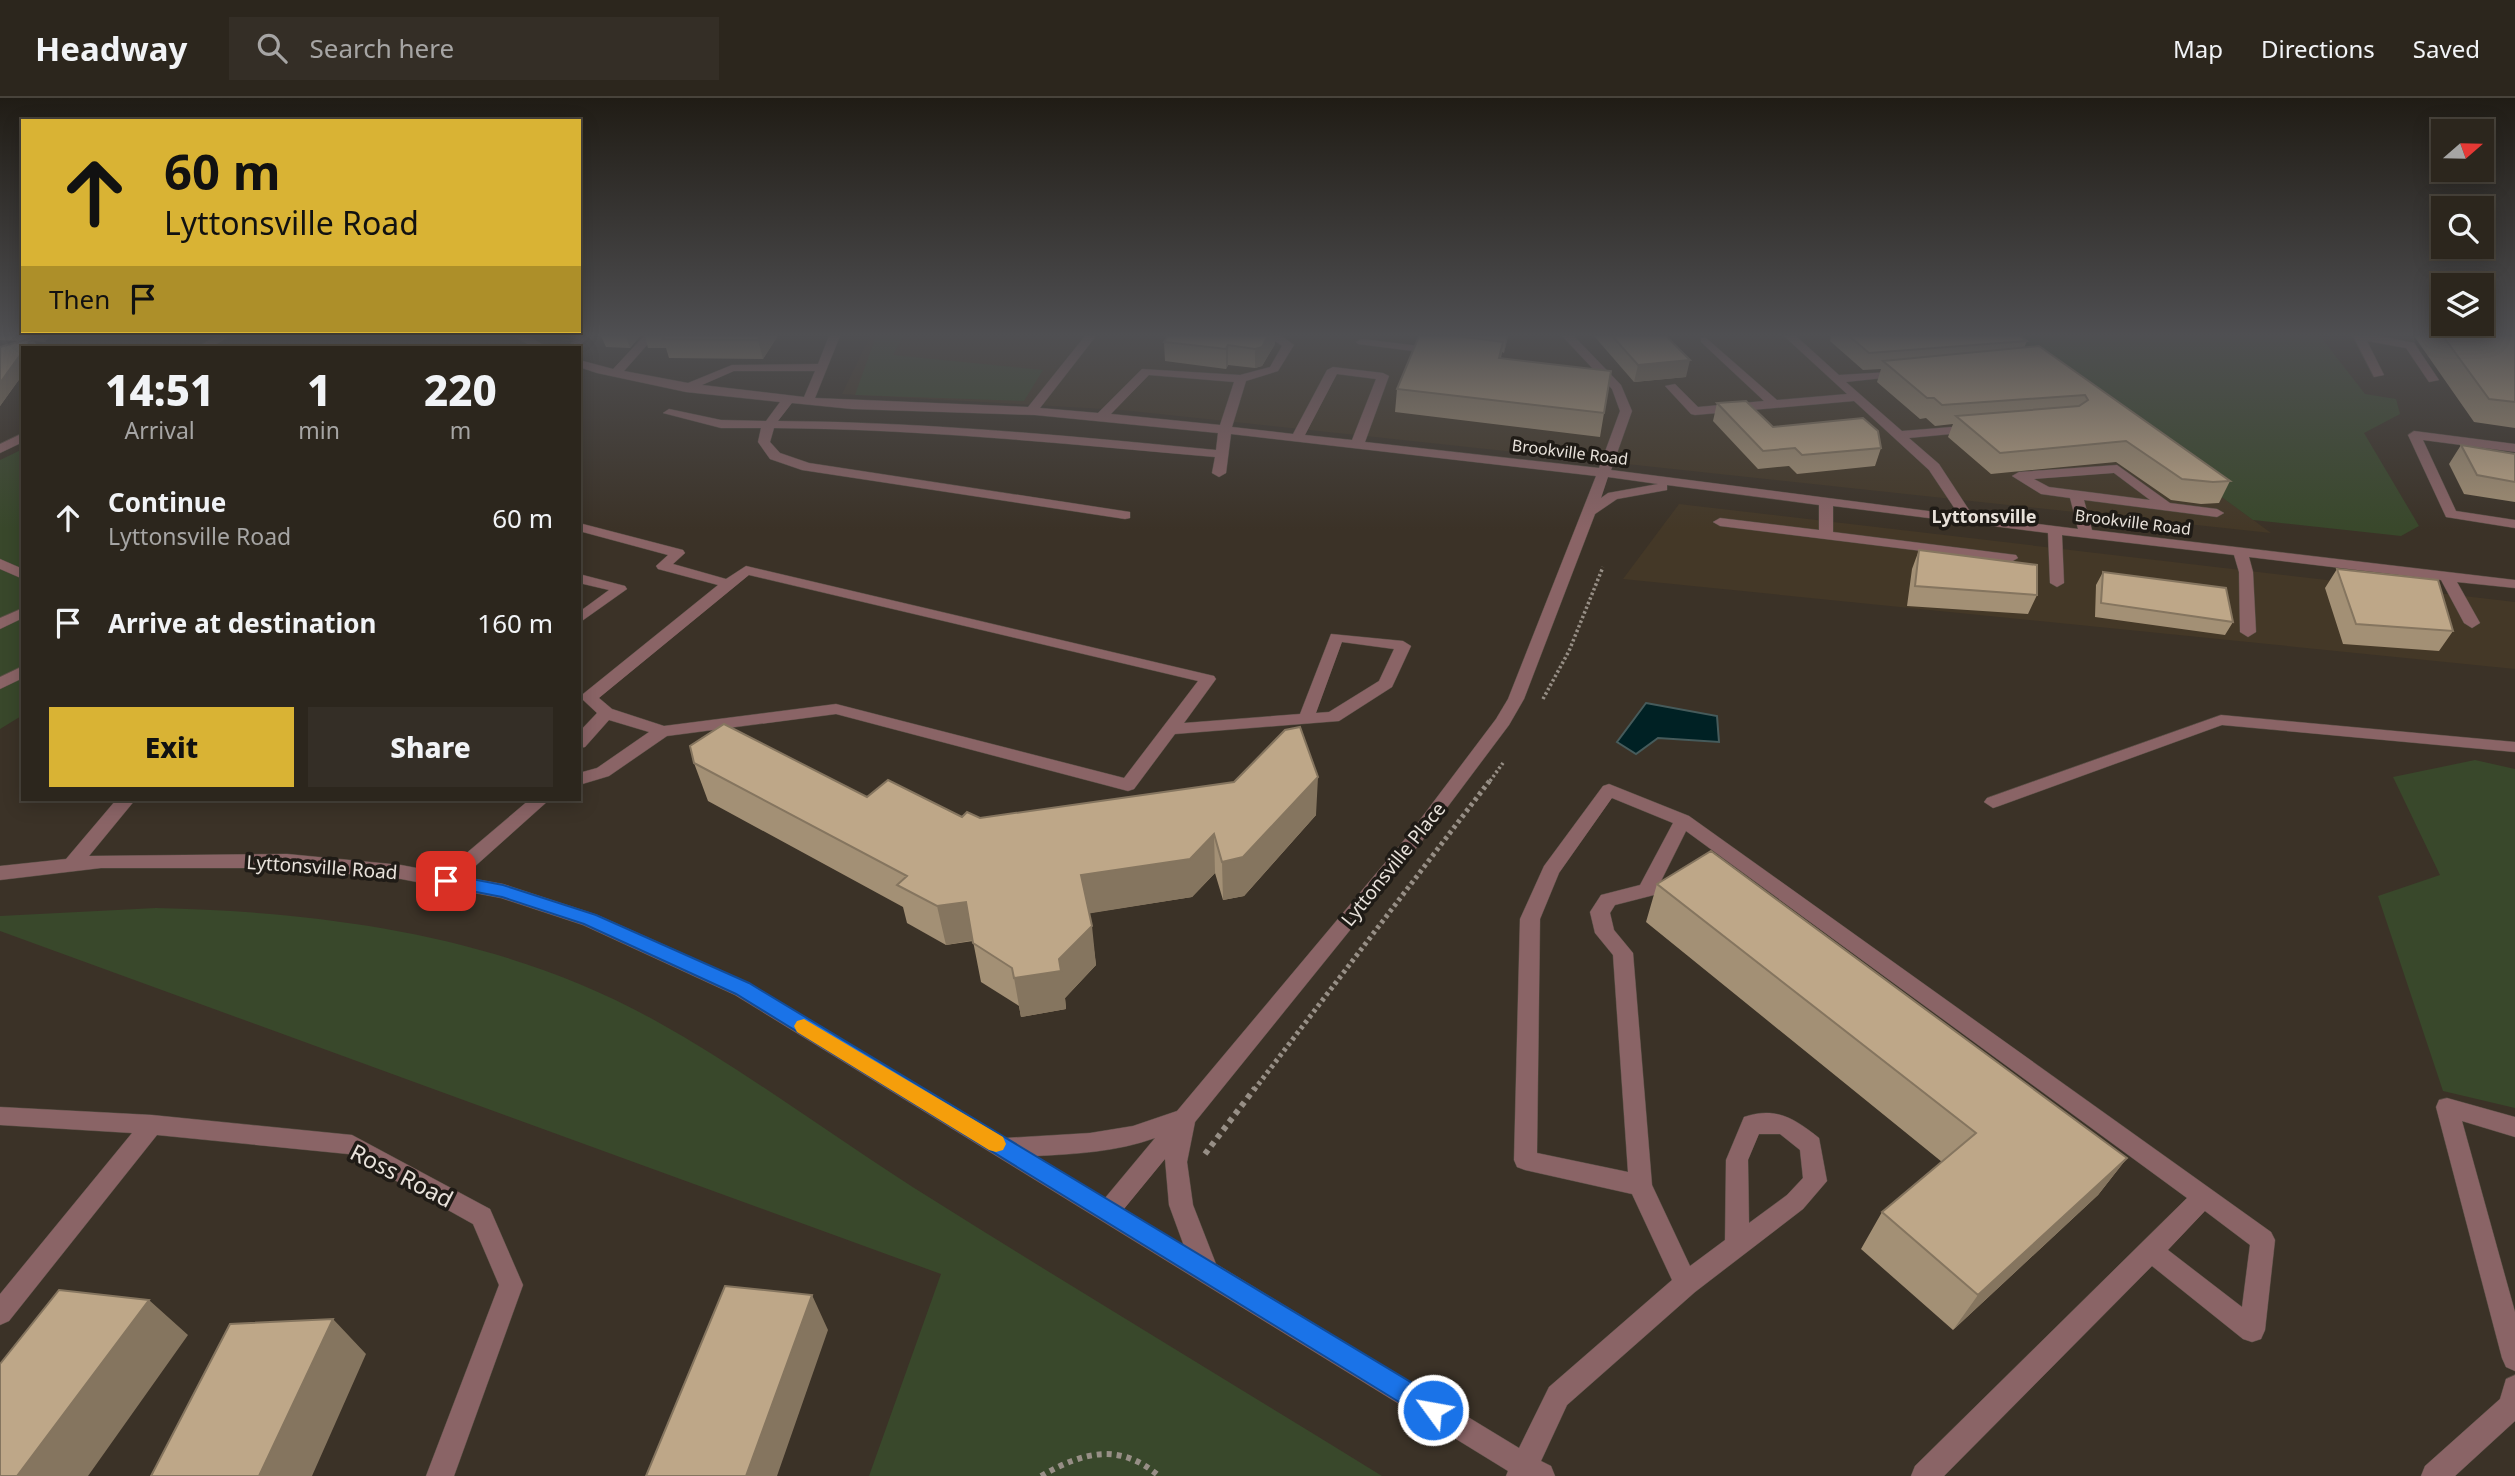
<!DOCTYPE html>
<html lang="en">
<head>
<meta charset="utf-8">
<style>
  body { margin:0; font-family:"Noto Sans",sans-serif; background:#342e26; color:#f1f3f6; height:100vh; display:flex; flex-direction:column; font-size:26px; white-space:nowrap }
  * { box-sizing:border-box; margin:0 }
  p { font-size:23px; color:#a6a5a4 }
  .icon { flex:none; width:38px; height:38px; fill:none; stroke:currentColor; stroke-width:2; stroke-linecap:round; stroke-linejoin:round }
  .map { position:relative; flex:1; overflow:hidden }
  .panel { position:absolute; left:21px; top:248px; width:560px; height:455px; display:flex; flex-direction:column; background:#2c261d; border-radius:0px; box-shadow:0 4px 18px #0003,0 0 0 2px #48433b }
  .panel>* { flex:none }
  .hud { position:absolute; left:21px; top:21px; width:560px; height:214px; border-radius:0px; box-shadow:0 4px 18px #0003,0 0 0 2px #48433b; background:#d9b334; color:#111; overflow:hidden }
  .needle { width:46px; rotate:70deg }
  .tools { position:absolute; left:2431px; top:21px; display:grid; gap:14px }
  .tools a { display:grid; place-items:center; width:63px; height:63px; border-radius:0px; background:#2c261d; box-shadow:0 4px 18px #0003,0 0 0 2px #48433b; font-size:35px }
  .pin { position:absolute; display:grid; place-items:center; width:60px; height:60px; color:#fff; margin:-30px; border-radius:14px; box-shadow:0 4px 10px #0006 }
  .me { position:absolute; width:77px; margin:-38px; rotate:302deg; stroke-linejoin:round; filter:drop-shadow(0 0 5px #0008) }
  .turn { display:flex; align-items:center; gap:24px; height:147px; padding:0 28px; font-size:32px }
  .turn .icon { width:91px; height:91px; stroke-width:2.5 }
  .turn b { display:block; font-size:49px; line-height:60px }
  .then { display:flex; align-items:center; height:66px; padding:0 28px; background:#0003; gap:14px; font-size:26px }
  .eta { display:flex; justify-content:space-evenly; align-items:center; height:119px; text-align:center }
  .eta b { font-size:42px; font-weight:800; line-height:49px }
  .button { display:flex; gap:14px; margin-top:auto; padding:14px 28px }
  .button a { flex:1; height:80px; border-radius:0px; background:#d9b334; color:#111; font-size:28px; font-weight:800; line-height:80px; text-align:center }
  .button a+a { background:#342e26; color:#f1f3f6 }
  ul { padding:0; list-style:none }
  li { display:flex; align-items:center; gap:21px; height:105px; padding:0 28px }
  li div { flex:1 }
  li b { display:block; font-size:26px }
  li em { font-style:normal }
  header { display:flex; align-items:center; gap:42px; box-sizing:border-box; height:98px; padding:0 35px; background:#2c261d; border-bottom:2px solid #48433b }
  header strong { font-size:33px }
  nav { display:flex; gap:38px; margin-inline-start:auto; font-size:24px }
  .search { width:490px; height:63px; background:#342e26; display:flex; align-items:center; gap:18px; box-sizing:border-box; padding:0 24px; border-radius:0px; color:#a6a5a4; font-size:26px }
  .map>svg:first-child { display:block }
</style>
</head>
<body>
<header>
<strong>Headway</strong>
<div class="search"><svg class="icon" aria-label="search" viewBox="0 0 24 24"><circle cx="10" cy="10" r="6"/><path d="M15 15l6 6"/></svg>Search here</div>
<nav><a>Map</a><a>Directions</a><a>Saved</a></nav>
</header>
<div class="map">
<svg width="2515" height="1378" viewBox="0 0 2515 1378">
  <rect width="100%" height="100%" fill="#3b3227"/>
  <!-- built -->
  <path fill="#443827" d="M870,238h1133l268,197 -1149,-123 -280,-16z
    M1679,406l836,98v67l-892,-90z"/>
  <!-- green -->
  <path fill="#39482b" d="M876,238h27l-10,19 150,15 -19,31 -169,-6z
    M2002,238h318l45,58 31,5 4,15 -36,19 55,93 -18,10 -148,-16z
    M23,351v266l-23,14v-269z
    M2475,662l40,9v339l-72,-17 -65,-195 62,-21 -47,-98z
    M156,810c172,4 348,28 500,113 97,54 185,122 279,180 148,93 298,183 447,275h-513l72,-202 -941,-343v-15z"/>
  <!-- water -->
  <path fill="#002124" stroke="#465b5b" stroke-width="2" d="M1646,605l71,13 2,26 -61,-4 -22,16 -19,-12z"/>
  <g fill="none" stroke-linecap="round" stroke-linejoin="round">
    <!-- minor casing -->
    <g stroke="#574e44" stroke-width="1">
      <path id="minor" d="M216,238h14l-20,12h-14z
        M513,238h15l21,12h-14z
        M577,238h11l-10,12h-11z
        M644,238h11l-31,35 64,12 44,-18 86,-1 11,-28h11l-25,62 213,9 57,-71h11l-56,72 58,5 44,-44 98,6 30,-8 12,-21 -14,-10h14l12,9 -16,26 -32,10 -14,46 61,7 34,-64 6,-3 50,6 6,3 -24,66 234,26 21,-57 -8,-22 -50,-53h12l47,49 11,26 -21,59 348,45 -30,-45 -75,-69 -159,14 -4,-1 -26,-28 10,-2 23,23 66,-6 -63,-59v-4l4,-1 72,63 70,-6 -63,-58h12l43,39 67,-4v4l-4,1 -56,6 56,49 74,-6 2,3 -6,4 -63,6 30,26 34,52 105,13 -8,-31 -29,-4 -29,-18 7,-4 98,-7 53,38 47,6 7,4 -7,4 -133,-17 8,30 423,50v8l-58,-6 23,41 -8,5 -8,-5 -23,-43 -192,-23 4,15 3,60 -8,5 -8,-5 -1,-60 -5,-17 -172,-20 2,48 -7,4 -7,-4 -2,-50 -215,-27v26l183,23 2,3 -7,4 -291,-36 -7,-4 7,-4 99,12v-25l-152,-20v5l-50,9 -22,15 -71,185 -15,26 -87,116 -227,281 -8,40 6,43 23,59 303,184 30,-61 123,-107 -40,-86 -107,-24 -8,-3 -3,-7 6,-241 24,-53 59,-80 6,-2 80,32 582,416 4,8 -10,90 -4,9 -9,3 -9,-3 -91,-73 -208,210h-33l4,-10 272,-268 -501,-367 -32,64 -39,10 -5,8 4,17 19,23 19,232 38,81 35,-26 1,-80 18,-43c32,-11 51,2 75,21l8,43 -24,28 -108,83 -128,113 -26,56 10,5 4,10h-49l2,-5 -773,-476 -152,-70 -82,-27 -100,-19 -114,-11h-186l-101,12v-14l66,-7 50,-59h19l-46,56 198,-2 114,11 42,8 86,-73h20l-86,77 40,7 94,31 152,68 257,155 84,-5 43,-7 44,-15 233,-278 86,-114 12,-20 88,-223 -365,-42 -5,39 -7,4 -7,-4 3,-16c-147,-13 -294,-28 -441,-29l-4,14 10,11 29,10 321,49v6l-5,1 -323,-49 -32,-11 -12,-17 3,-14h-40l-58,-15 6,-4 52,11 45,1 14,-19 -94,-10 -89,-19 -18,-6v-7l34,9zM734,273h81l-11,26 -102,-12zM1337,276l39,5 -24,61 -47,-5zM1149,277l85,7 -14,43 -109,-11zM792,305l60,6 183,6 183,18 -2,17c-146,-14 -291,-28 -438,-29zM2114,375l36,27 -101,-13 -15,-8zM1608,379l50,7 -50,9 -7,5zM1612,700l61,25 -33,62 -39,10 -11,17 5,21 18,22 15,217 -91,-19 3,-234 19,-46zM1759,1036h21l20,16 3,28 -16,17 -38,28 -1,-63zM1155,1040l-50,60 -69,-42c40,-2 80,-4 119,-18zM1165,1061l4,46 15,41 -60,-37zM2205,1113l45,34 -8,62 -74,-57z
        M2353,238h27l34,7 25,37 -10,2 -23,-34 -39,-7 17,34 -10,2z
        M1362,241l74,9 6,3 -6,3 -78,-10 -2,-2z
        M2414,333l101,13v8l-92,-12 33,71 59,9v8l-69,-11 -38,-82z
        M23,335v9l-23,11v-9z
        M579,425l104,27 2,3 -12,11 53,15 20,-13 468,110 2,3 -32,44 116,-9 31,-80 72,7 8,5 -19,41 -53,34 -164,13 -41,55 -6,2 -292,-77 -169,22 -58,40 -30,9v-12l18,-5 52,-36 -40,-12 -24,27 -6,1v-16l18,-19 -16,-15 2,-4 135,-109 -60,-16 -2,-3 12,-11 -89,-24zM749,477l449,106 -74,97 -288,-74 -172,22 -52,-17 -13,-11zM1342,544l52,7 -15,32 -50,31 -13,1z
        M0,461l23,10v10l-23,-10z
        M579,476l46,12 2,3 -48,34v-11l30,-22 -30,-7z
        M23,510v10l-23,11v-11z
        M23,568v12l-23,11v-12z
        M2221,617l294,27v10l-293,-27 -223,81 -6,2 -9,-6 3,-4z
        M2447,1000l68,19v20l-53,-16 53,191v59l-9,-4 -4,-9 -66,-251 3,-7z
        M0,1009l152,8 200,20 138,74 33,76 -69,191h-28l73,-191 -26,-61 -125,-70 -191,-19 -148,186 -9,4v-31l132,-161 -132,-8z
        M2515,1277v46l-60,55h-34l4,-10 75,-67 6,-20z"/>
    </g>
    <!-- path-far2 -->
    <path stroke="#978f86" stroke-width="3.5" stroke-dasharray="2.5 2.5" stroke-linecap="butt" d="M1543,601l26,-48 34,-84
      M1490,683l13,-18"/>
    <!-- path-far1 -->
    <path stroke="#978f86" stroke-width="5" stroke-dasharray="3.5 3.5" stroke-linecap="butt" d="M1254,992l237,-311"/>
    <!-- path -->
    <path stroke="#978f86" stroke-width="6" stroke-dasharray="5 5" stroke-linecap="butt" d="M1205,1056l50,-66
      M1041,1378c42,-24 78,-34 118,0"/>
    <!-- minor -->
    <use href="#minor" fill="#8a6466" fill-rule="evenodd"/>
  </g>
  <!-- wall -->
  <path fill="#a39075" d="M0,238h49l-4,6 -11,-1 4,7h-15v26l-23,32v-59l24,-6 -24,-1z
    M601,238h39l-10,12 -24,-1z
    M645,238h132v1l-14,22 -94,-1 -3,-10h-18z
    M1168,238h107v8l-13,22 -7,2 -27,-3 -2,4 -61,-8 -1,-19z
    M1419,238h89l-4,17 -2,-1 -1,6 110,13 -11,66 -205,-25 2,-23z
    M1594,238h72l20,41 -52,5z
    M1831,238h189l7,5 -3,7 206,133 -11,22 -18,1 -30,-4 -55,-38 -125,12 -43,-37 5,-13 -18,2 -9,-8 -6,1 -43,-37 4,-13 -18,1 -33,-29z
    M2414,238h101v92l-41,-6z
    M1717,305l56,24 108,21 -6,18 -78,8 -8,-8 -31,3 -45,-48z
    M2461,347l54,9v48l-51,-8 -15,-30z
    M1919,452l118,45 -9,19 -121,-8 5,-37z
    M2337,471l116,62 -14,20 -96,-7 -18,-56z
    M2103,474l130,50 -8,13 -130,-18 1,-32z
    M694,665l173,34 95,20 18,1 336,-3 -72,81 -21,4 -8,-27 -23,24 -103,16 7,52 -31,33 1,11 -45,8 -2,-11 -38,-24 -8,-41 -27,4 -39,-22 -4,-16 -195,-106z
    M1657,786l470,274 -29,37 -145,135 -92,-81 21,-37 60,-50 -296,-240z"/>
  <!-- shaded-wall -->
  <path fill="#85755f" d="M42,238h7l-4,6z
    M626,238h14l-10,12z
    M760,238l17,1 -14,22 -5,-19z
    M1268,238h7v8l-13,22 -7,2v-19z
    M1506,238h2l-4,17z
    M32,240l6,10h-13z
    M1228,247v20l-2,4v-20z
    M23,253v23l-23,32v-23z
    M1690,262l-4,17 -52,5 4,-17z
    M1318,679l-2,38 -72,81 -21,4 -1,-38z
    M1214,736l1,39 -23,24 -106,17 -5,-39z
    M966,804l8,38 -28,5 -9,-39z
    M1092,828l4,39 -31,33 1,11 -45,8 -7,-39 45,-19z
    M2127,1060l-29,37 -145,135 25,-35z
    M812,1197l16,35 -51,146h-31z
    M149,1202l39,35 -100,141h-71z
    M333,1221l33,35 -54,122h-53z"/>
  <!-- building -->
  <path fill="#bea788" stroke="#85755f" stroke-width="2" d="M665,238h95l-2,4 -95,-1z
    M1168,238h100l-6,11 -7,2 -27,-4 -2,4 -62,-7z
    M1419,238h38l46,6 -4,16 112,13 -7,42 -207,-24z
    M1612,238h54l24,24 -52,5z
    M1849,238h171l7,5 -158,12z
    M2443,238h72v66l-26,-3z
    M32,240l-7,10h-2v3l-23,32v-36z
    M2039,248l191,135 -17,1 -31,-3 -56,-38 -126,12 -44,-37 123,-10 9,-6 -3,-5 -143,10 -8,-7h-7l-44,-37z
    M1746,303l27,26 90,-9 15,13 3,17 -79,7 -7,-7 -32,3 -46,-48z
    M2461,347l54,9v28l-38,-7z
    M1919,452l118,15v30l-122,-9z
    M2337,471l101,11 15,51 -97,-7z
    M2103,474l123,16 7,34 -132,-19z
    M724,626l143,73 21,-17 74,37 5,-5 13,6 254,-36 51,-52 15,-3 18,50 -75,80 -21,5 -8,-28 -24,25 -109,16 11,51 -33,33 2,12 -47,7 -2,-10 -39,-25 -7,-41 -29,4 -40,-21 10,-9 -213,-113 -4,-17z
    M1711,753l416,307 -149,137 -96,-83 94,-79 -319,-249z
    M725,1188l87,9 -66,181h-100z
    M59,1192l90,10 -132,176h-17v-112z
    M333,1221l-74,157h-108l79,-152z"/>
  <!-- sky -->
  <linearGradient id="sky" x2="0" y2="1"><stop stop-color="#201c15"/><stop offset="0.55" stop-color="#4f4f52"/><stop offset="1" stop-color="#4f4f52" stop-opacity="0"/></linearGradient>
  <rect width="2515" height="431" fill="url(#sky)"/>
  <!-- route -->
  <path fill="#1a73e8" stroke="#114b97" stroke-width="2" d="M446,776l57,11 93,30 153,68 693,418 3,9 -3,8 -9,4 -8,-4 -689,-424 -152,-70 -82,-27 -62,-12 -2,-4 2,-5z"/>
  <!-- slow -->
  <path fill="#f59e0b" d="M804,921l199,118 3,7 -3,6 -7,2 -7,-2 -192,-118 -3,-6 3,-5z"/>
  <g text-anchor="middle" dominant-baseline="central" stroke-width="7" stroke-linejoin="round" paint-order="stroke">
    <!-- far-street labels -->
    <g font-size="16" fill="#e8e2db" stroke="#1f1b16">
      <text transform="translate(1570 354) rotate(7)">Brookville Road</text>
      <text transform="translate(2133 424) rotate(7)">Brookville Road</text>
    </g>
    <!-- far-neighbourhood labels -->
    <g font-size="18" font-weight="bold" fill="#e8e2db" stroke="#1f1b16">
      <text x="1984" y="418">Lyttonsville</text>
    </g>
    <!-- street labels -->
    <g font-size="19" fill="#e8e2db" stroke="#1f1b16">
      <text transform="translate(1393 766) rotate(-51)">Lyttonsville Place</text>
      <text transform="translate(322 769) rotate(4)">Lyttonsville Road</text>
    </g>
    <!-- near-street labels -->
    <g font-size="23" fill="#e8e2db" stroke="#1f1b16">
      <text transform="translate(402 1077) rotate(27)">Ross Road</text>
    </g>
  </g>
</svg>
<div class="tools">
<a><svg class="needle" viewBox="-14 -14 28 28"><path d="M0-13l5 13h-10z" fill="#e53935"/><path d="M0 13l5-13h-10z" fill="#a6a5a4"/></svg></a>
<a><svg class="icon" aria-label="search" viewBox="0 0 24 24"><circle cx="10" cy="10" r="6"/><path d="M15 15l6 6"/></svg></a>
<a><svg class="icon" aria-label="layers" viewBox="0 0 24 24"><path d="M12 4l9 5-9 5-9-5zM3 14l9 5 9-5"/></svg></a>
</div>
<div class="pin" style="left:446px;top:783px;background:#d93025"><svg class="icon" aria-label="arrive" viewBox="0 0 24 24"><path d="M6 21V4h12l-3 4 3 4H6"/></svg></div>
<svg class="me" style="left:1433px;top:1312px" viewBox="-20 -20 40 40"><circle r="17" fill="#1a73e8" stroke="#fff" stroke-width="3"/><path d="M0-11L8 9 0 5-8 9z" fill="#fff"/></svg>
<div class="hud">
<div class="turn"><svg class="icon" aria-label="ahead" viewBox="0 0 24 24"><path d="M12 20V5M6 11l6-6 6 6"/></svg><div><b>60 m</b>Lyttonsville Road</div></div>
<div class="then">Then<svg class="icon" aria-label="arrive" viewBox="0 0 24 24"><path d="M6 21V4h12l-3 4 3 4H6"/></svg></div>
</div>
<section class="panel">
<div class="eta">
<div><b>14:51</b><p>Arrival</p></div>
<div><b>1</b><p>min</p></div>
<div><b>220</b><p>m</p></div>
</div>
<ul>
<li><svg class="icon" aria-label="ahead" viewBox="0 0 24 24"><path d="M12 20V5M6 11l6-6 6 6"/></svg><div><b>Continue</b><p>Lyttonsville Road</p></div><em>60 m</em></li>
<li><svg class="icon" aria-label="arrive" viewBox="0 0 24 24"><path d="M6 21V4h12l-3 4 3 4H6"/></svg><div><b>Arrive at destination</b></div><em>160 m</em></li>
</ul>
<div class="button"><a>Exit</a><a>Share</a></div>
</section>
</div>
</body>
</html>
